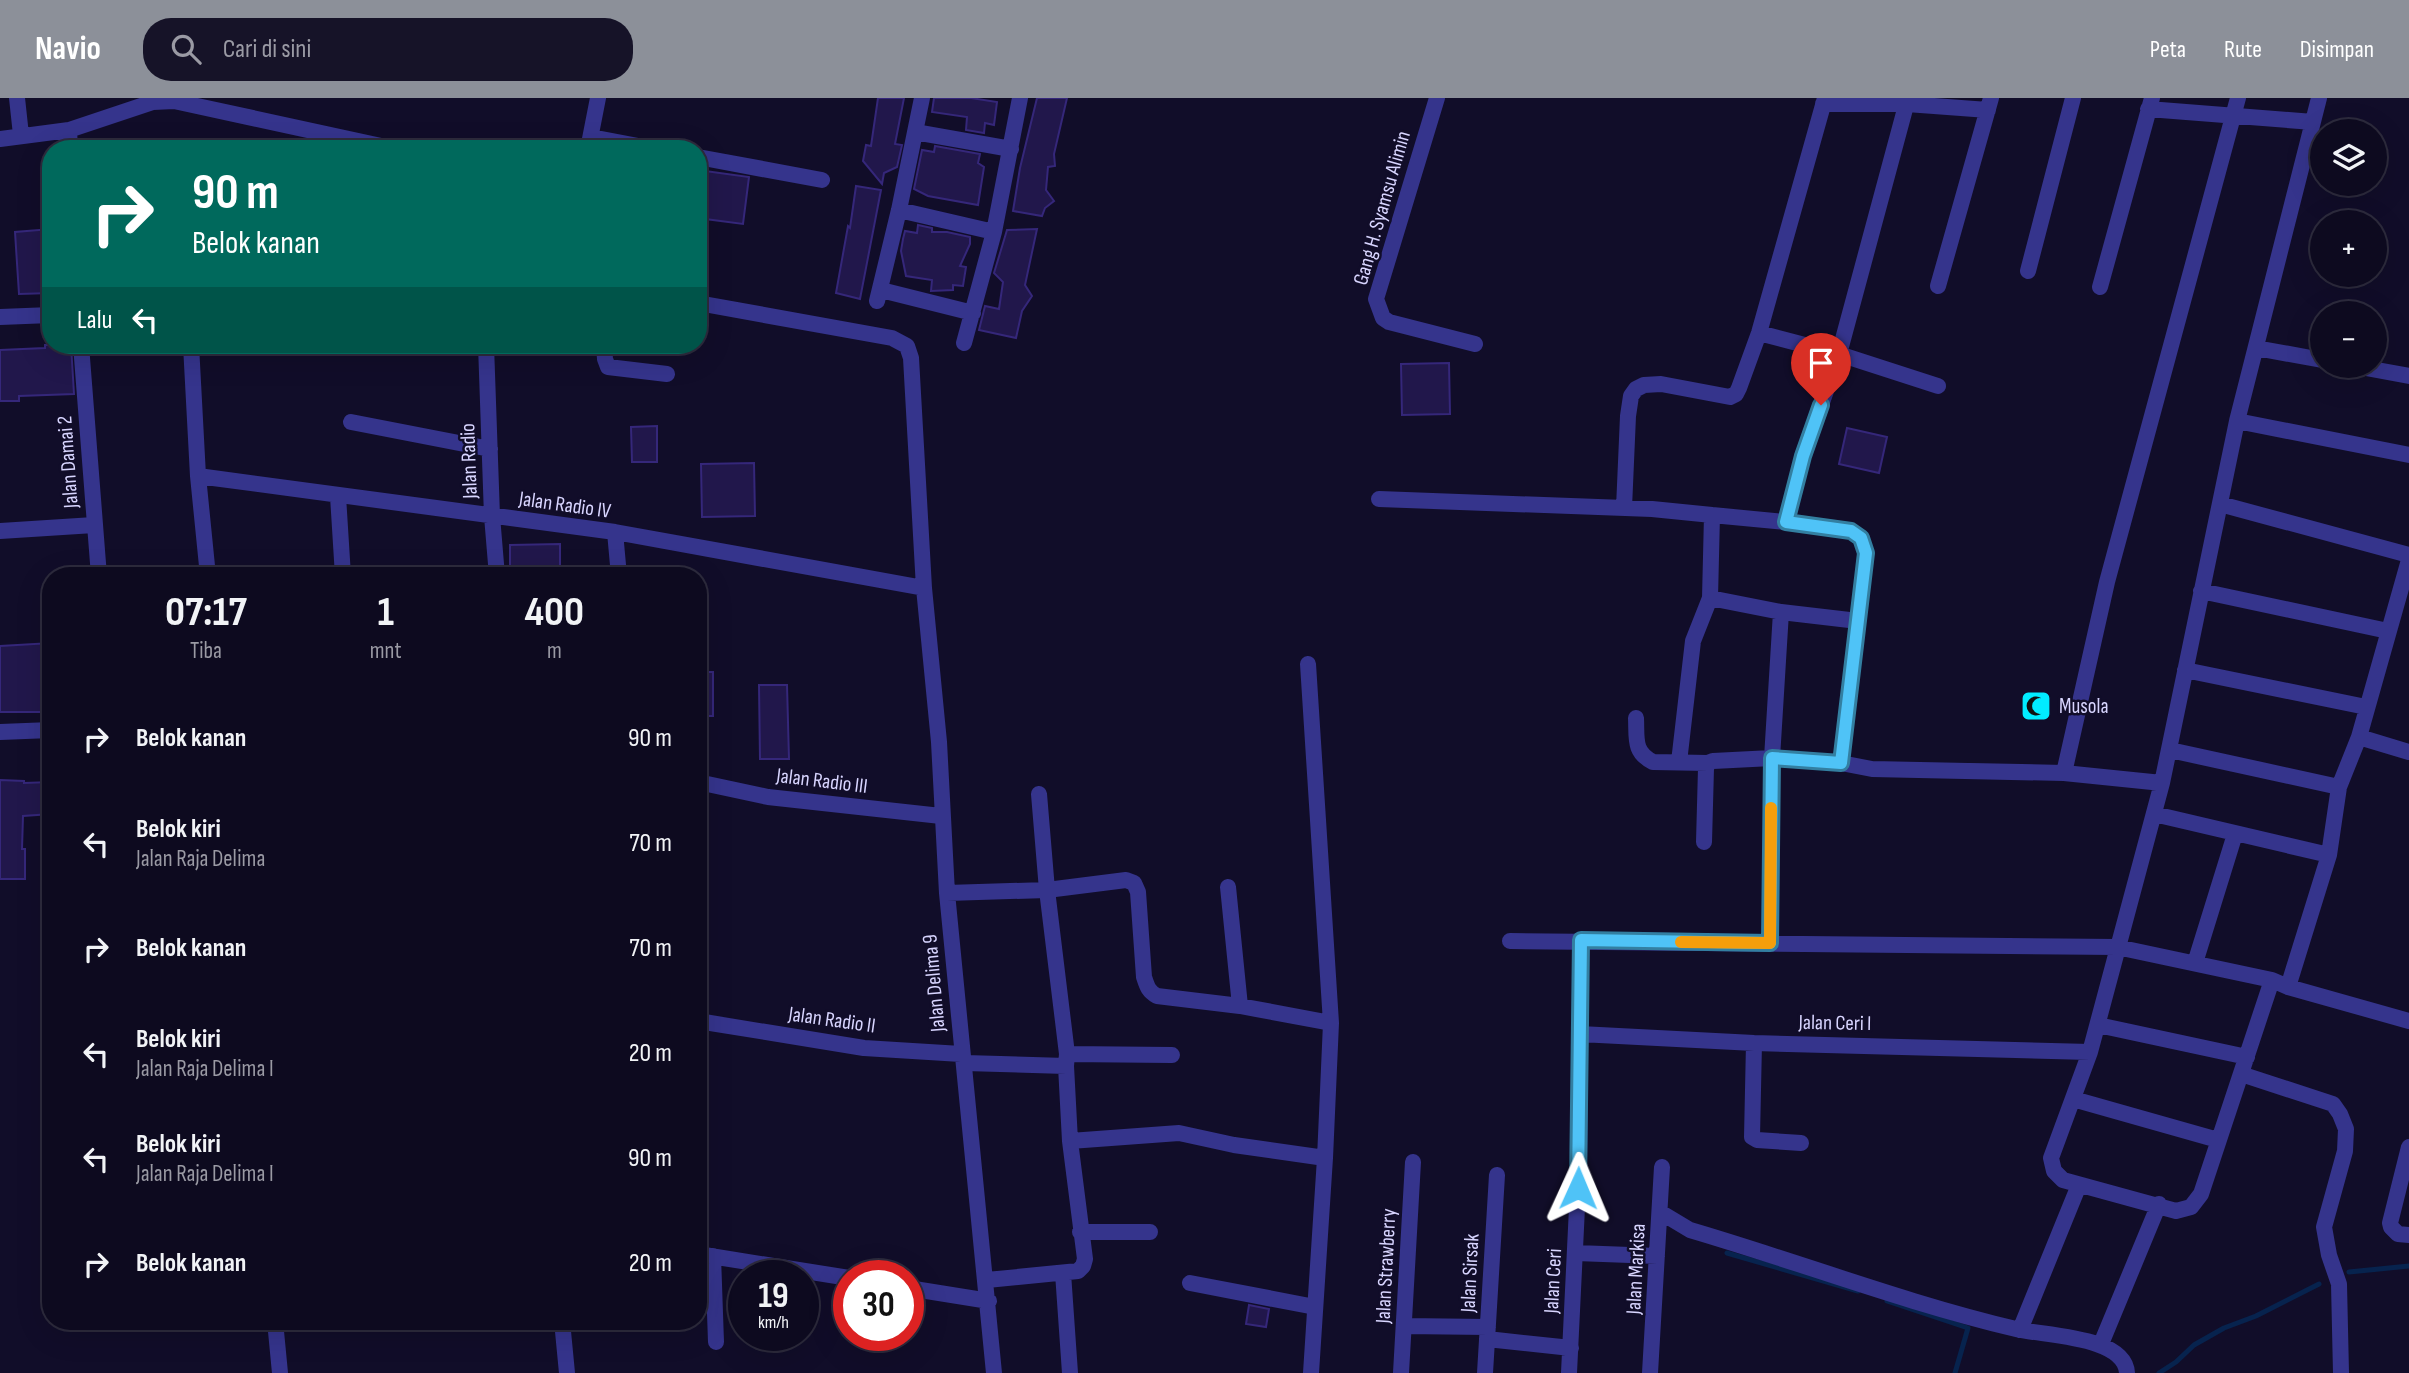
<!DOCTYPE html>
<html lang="id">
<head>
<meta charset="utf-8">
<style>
  body { margin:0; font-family:"Sofia Sans Condensed",sans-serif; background:#161328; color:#f1f3f6; height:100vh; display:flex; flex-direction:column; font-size:26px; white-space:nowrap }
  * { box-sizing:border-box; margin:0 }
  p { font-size:23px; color:#9a9aa4 }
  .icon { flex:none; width:38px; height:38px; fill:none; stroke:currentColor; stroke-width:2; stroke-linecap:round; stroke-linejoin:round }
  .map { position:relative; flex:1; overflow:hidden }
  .drawer { position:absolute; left:42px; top:469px; width:665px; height:763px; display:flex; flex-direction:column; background:#0d0a1f; border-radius:28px; box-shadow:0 7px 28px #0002,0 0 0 2px #2d2b3d }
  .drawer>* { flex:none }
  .hud { position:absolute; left:42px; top:42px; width:665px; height:214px; border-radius:28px; box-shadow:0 7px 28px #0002,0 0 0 2px #2d2b3d; background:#00695c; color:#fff; overflow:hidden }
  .buttons { position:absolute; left:2310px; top:21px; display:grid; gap:14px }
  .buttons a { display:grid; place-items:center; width:77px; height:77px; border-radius:50%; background:#0d0a1f; box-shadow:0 7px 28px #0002,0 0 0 2px #2d2b3d; font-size:35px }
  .speed { position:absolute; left:728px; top:1162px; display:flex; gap:14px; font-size:35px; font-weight:700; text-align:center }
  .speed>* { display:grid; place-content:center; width:91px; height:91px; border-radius:50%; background:#0d0a1f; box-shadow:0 7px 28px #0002,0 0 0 2px #2d2b3d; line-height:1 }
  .speed small { font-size:18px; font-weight:400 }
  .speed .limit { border:10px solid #d22; background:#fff; color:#111 }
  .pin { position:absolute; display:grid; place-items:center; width:60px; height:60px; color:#fff; margin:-72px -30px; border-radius:50% 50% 50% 0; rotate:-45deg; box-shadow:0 0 7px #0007 }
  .pin .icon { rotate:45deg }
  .me { position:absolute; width:77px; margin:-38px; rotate:1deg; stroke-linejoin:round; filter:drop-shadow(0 0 5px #0008) }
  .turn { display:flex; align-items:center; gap:24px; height:147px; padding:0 35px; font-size:32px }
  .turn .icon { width:91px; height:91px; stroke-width:2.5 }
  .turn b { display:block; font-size:49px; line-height:60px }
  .then { display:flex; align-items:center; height:66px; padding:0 35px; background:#0003; gap:14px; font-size:26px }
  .eta { display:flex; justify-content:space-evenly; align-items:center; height:119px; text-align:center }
  .eta b { font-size:42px; font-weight:700; line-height:49px }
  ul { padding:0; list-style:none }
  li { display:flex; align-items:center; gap:21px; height:105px; padding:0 35px }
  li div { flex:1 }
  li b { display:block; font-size:26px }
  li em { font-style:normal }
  header { display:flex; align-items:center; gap:42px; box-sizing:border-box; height:98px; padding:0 35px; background:#8c9099; color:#fff }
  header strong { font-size:33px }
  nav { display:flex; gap:38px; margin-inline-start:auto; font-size:24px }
  .search { width:490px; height:63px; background:#161328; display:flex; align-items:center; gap:18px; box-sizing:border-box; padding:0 24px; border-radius:28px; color:#9a9aa4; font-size:26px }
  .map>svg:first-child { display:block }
</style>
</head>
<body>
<header>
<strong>Navio</strong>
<div class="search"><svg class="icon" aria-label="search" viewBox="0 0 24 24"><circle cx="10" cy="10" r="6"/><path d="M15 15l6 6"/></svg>Cari di sini</div>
<nav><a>Peta</a><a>Rute</a><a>Disimpan</a></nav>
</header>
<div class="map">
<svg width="2409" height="1275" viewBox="0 0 2409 1275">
  <rect width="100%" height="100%" fill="#110d29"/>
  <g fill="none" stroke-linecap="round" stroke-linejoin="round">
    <!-- stream -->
    <path stroke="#07234e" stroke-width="5" d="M1727,1155l131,38
      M2349,1174l60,-6
      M1887,1203l81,27 -13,45
      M2159,1275l17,-11 18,-17 30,-17 32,-12 63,-32"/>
  </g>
  <!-- building -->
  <path fill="#21174b" stroke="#35277a" stroke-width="2" d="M878,0h26l-9,46 7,1 -5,22 -13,6 -2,11 -19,-23 3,-16 5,1z
    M934,0h37l26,4 -3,23 -9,-2 -1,10 -18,-3 1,-13 -35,-5z
    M1037,0h30l-13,56 1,12 -7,1 -2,23 8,11 -9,7 -3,8 -29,-5 7,-43z
    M935,48l45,8 -2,9 6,4 -6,38 -50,-9 -14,-7 8,-39 12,2z
    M698,72l51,7 -6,47 -45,-6z
    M856,88l25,4 -21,109 -24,-6 12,-67 2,2z
    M918,127l14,3v4h15l23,5v7l-10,22 6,1 -3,19 -10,-1v5l-22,1 1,-11 -26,-4 -5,-25 2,-12 2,-8 12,2z
    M51,131v64l-32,1 -4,-62z
    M1037,131l-12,56 7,11 -10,15 -6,27 -37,-8 6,-24 14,3 4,-27 -9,-9 13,-43z
    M45,247h26l3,49 -55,2v5h-19v-51l45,-2z
    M1449,265l1,51 -48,1 -1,-51z
    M657,328v36h-25l-1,-35z
    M1847,330l40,9 -8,36 -40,-9z
    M754,365l1,53 -53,1 -1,-53z
    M560,446v32h-50v-31z
    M51,545v69h-51v-66z
    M698,574h15v44h-15z
    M759,587h28l2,74h-29z
    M0,682l24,1v2l27,-1v32l-28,2 -1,33h3v30h-25z
    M1249,1207l20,4 -3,18 -20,-3z"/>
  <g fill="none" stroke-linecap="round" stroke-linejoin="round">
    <!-- minor -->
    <path stroke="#35348c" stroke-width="16" d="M17,0l4,37
      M1437,0l-61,201 7,19 6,4 86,22
      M1823,6h84l81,6
      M2148,11l165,13
      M69,32l1,19
      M915,34l96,17
      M591,39l63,12
      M0,41l69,-9 84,-28 21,-1 221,48
      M588,51l10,-51
      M698,59l124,23
      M899,112l95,22
      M2028,173l45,-173
      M1938,188l53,-188
      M2100,189l52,-189
      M881,192l92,23
      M877,203l22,-91 23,-112
      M698,205l194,35 15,8 4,12 13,230 15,154 8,151 47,480
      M0,219l51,-2
      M1759,235l80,21 99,32
      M964,245l30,-111 26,-134
      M81,247l18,231
      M191,247l7,131 10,100
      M486,247l6,171 5,60
      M604,247l1,14 3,8 59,7
      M2256,250l66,12
      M2355,268l54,10
      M2237,323l172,34
      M351,324l139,27
      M198,378l417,56 309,56
      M338,398l5,80
      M1379,401l273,10 60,6
      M2220,406l189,51
      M1624,410l4,-92 3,-20 5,-7 8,-4 17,-1 69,13 6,-3 3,-6 20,-55 66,-235
      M1786,424l65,9 10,7 5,15 -25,210
      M0,433l94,-6
      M615,434l4,44
      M2201,493l187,40
      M1858,523l-77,-9 -71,-14 2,-83 74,7 17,-66 36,-102 69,-256
      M1308,566l23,359 -6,135 -14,215
      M2185,572l181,37
      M1636,620c1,20 -3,34 17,44l55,1
      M0,634l51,-2
      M2359,639l50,15
      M2170,652l169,37
      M1679,664l14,-121 17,-43
      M2064,675l43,-191 131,-484
      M698,684l70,15 173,19
      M2154,716l175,41
      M1704,744l2,-74 2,-5 5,-2 59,-3 69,5 31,6 192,4 98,10
      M1228,789l12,119
      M947,795l100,-3 79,-10 8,3 4,9 6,85c3,9 4,14 13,19l83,10 91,17
      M1510,843l607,6 155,33 16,7 121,34
      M1770,845l2,-185 9,-146
      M2195,865l40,-129
      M2272,882l-71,214 -10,13 -15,4 -113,-31 -9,-9 -3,-13 39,-106 72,-269 75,-362 82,-323
      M2288,889l41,-132 10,-68 20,-50 50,-177
      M698,923l166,27 97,6
      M2098,927l149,32
      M1580,936l174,9 336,9
      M1754,945l-2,94 5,3 44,3
      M1067,956l105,1
      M965,965l101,3
      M2241,976l92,30 7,10 6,15 -1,22 -21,76 5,28 10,29 2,89
      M2073,1001l145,41
      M1070,1043l109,-8 55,12 91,13
      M2409,1049l-19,76 1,4 7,7 11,1
      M1660,1114l30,18c109,32 216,73 326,99 29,7 109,7 111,44
      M1080,1134h70
      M1576,1155l81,3
      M698,1156l151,24
      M713,1158l3,86
      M1063,1175l7,100
      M987,1182l91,-9 5,-5 2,-7 -15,-118 -4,-75 1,-12 -20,-164 -8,-96
      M1190,1185l125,24
      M908,1190l81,13
      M275,1223l5,52
      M562,1223l5,52
      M1404,1228l84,1
      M2020,1232l59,-145
      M1487,1241l84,9
      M2101,1246l58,-140
      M1401,1275l12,-211
      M1485,1275l12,-198
      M1569,1275l10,-207 2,-226
      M1650,1275l12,-206"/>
  </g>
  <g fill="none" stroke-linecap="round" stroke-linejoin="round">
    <!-- route casing -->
    <g stroke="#337fa1" stroke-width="18">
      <path id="route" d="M1578,1090l3,-248 189,3 2,-185 69,5 25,-210 -5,-15 -10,-7 -65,-9 17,-66 18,-51"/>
    </g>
    <!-- route -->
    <use href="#route" stroke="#4fc3f7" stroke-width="12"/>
    <!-- slow -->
    <path stroke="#f59e0b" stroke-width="12" d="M1681,844l89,1 1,-135"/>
  </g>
  <!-- icons -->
  <defs>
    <g id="mosque-square" transform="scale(1.575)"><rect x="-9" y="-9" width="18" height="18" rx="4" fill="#01ecff" stroke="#110d29"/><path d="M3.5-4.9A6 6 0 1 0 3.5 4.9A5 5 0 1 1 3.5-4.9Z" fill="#111"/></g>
  </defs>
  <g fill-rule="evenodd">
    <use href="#mosque-square" x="2036" y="608"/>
  </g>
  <g text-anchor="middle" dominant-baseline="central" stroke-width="5" stroke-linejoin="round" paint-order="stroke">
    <!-- street labels -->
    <g font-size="21" fill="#d8d5ff" stroke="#110d29">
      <text transform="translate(1382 110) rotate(-74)">Gang H. Syamsu Alimin</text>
      <text transform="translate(469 363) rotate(-92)">Jalan Radio</text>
      <text transform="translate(68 364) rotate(-94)">Jalan Damai 2</text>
      <text transform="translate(565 407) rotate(8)">Jalan Radio IV</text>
      <text transform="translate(822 683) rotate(7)">Jalan Radio III</text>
      <text transform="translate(934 885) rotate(-95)">Jalan Delima 9</text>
      <text transform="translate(832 922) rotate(8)">Jalan Radio II</text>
      <text transform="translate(1835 925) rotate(1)">Jalan Ceri I</text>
      <text transform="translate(1386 1168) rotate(-87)">Jalan Strawberry</text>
      <text transform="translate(1636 1171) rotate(-87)">Jalan Markisa</text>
      <text transform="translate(1470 1175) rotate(-87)">Jalan Sirsak</text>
      <text transform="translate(1553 1183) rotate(-87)">Jalan Ceri</text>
    </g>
    <!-- poi labels -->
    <g font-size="21" fill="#d8d5ff" stroke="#110d29" text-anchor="start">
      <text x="2059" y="608">Musola</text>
    </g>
  </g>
</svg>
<div class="buttons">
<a><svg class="icon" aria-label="layers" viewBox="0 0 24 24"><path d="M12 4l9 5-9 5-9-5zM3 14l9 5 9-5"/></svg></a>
<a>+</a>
<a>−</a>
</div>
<div class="speed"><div>19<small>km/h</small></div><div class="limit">30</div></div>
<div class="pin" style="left:1821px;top:307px;background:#d93025"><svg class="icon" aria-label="arrive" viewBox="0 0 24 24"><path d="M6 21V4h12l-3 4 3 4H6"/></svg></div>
<svg class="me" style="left:1578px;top:1090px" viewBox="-20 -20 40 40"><path d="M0-17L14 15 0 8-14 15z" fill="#4fc3f7" stroke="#fff" stroke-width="4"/></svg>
<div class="hud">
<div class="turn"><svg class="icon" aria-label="right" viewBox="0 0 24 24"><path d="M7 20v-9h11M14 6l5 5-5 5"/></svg><div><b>90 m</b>Belok kanan</div></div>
<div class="then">Lalu<svg class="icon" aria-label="left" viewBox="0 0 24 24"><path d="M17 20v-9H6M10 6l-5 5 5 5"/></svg></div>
</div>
<section class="drawer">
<div class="eta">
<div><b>07:17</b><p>Tiba</p></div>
<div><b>1</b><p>mnt</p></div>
<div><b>400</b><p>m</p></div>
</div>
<ul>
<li><svg class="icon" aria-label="right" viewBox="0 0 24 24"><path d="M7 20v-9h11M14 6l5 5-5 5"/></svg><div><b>Belok kanan</b></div><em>90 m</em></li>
<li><svg class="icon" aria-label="left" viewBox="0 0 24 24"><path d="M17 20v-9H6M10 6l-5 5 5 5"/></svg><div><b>Belok kiri</b><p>Jalan Raja Delima</p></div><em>70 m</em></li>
<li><svg class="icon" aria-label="right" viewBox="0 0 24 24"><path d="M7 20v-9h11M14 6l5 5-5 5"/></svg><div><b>Belok kanan</b></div><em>70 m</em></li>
<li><svg class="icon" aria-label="left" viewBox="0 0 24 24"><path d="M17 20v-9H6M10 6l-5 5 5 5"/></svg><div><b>Belok kiri</b><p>Jalan Raja Delima I</p></div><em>20 m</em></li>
<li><svg class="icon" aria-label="left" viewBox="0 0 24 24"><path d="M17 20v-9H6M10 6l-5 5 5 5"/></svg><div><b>Belok kiri</b><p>Jalan Raja Delima I</p></div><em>90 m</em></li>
<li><svg class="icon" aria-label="right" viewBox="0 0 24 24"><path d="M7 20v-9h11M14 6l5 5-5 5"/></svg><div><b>Belok kanan</b></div><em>20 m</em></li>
</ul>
</section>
</div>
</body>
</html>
